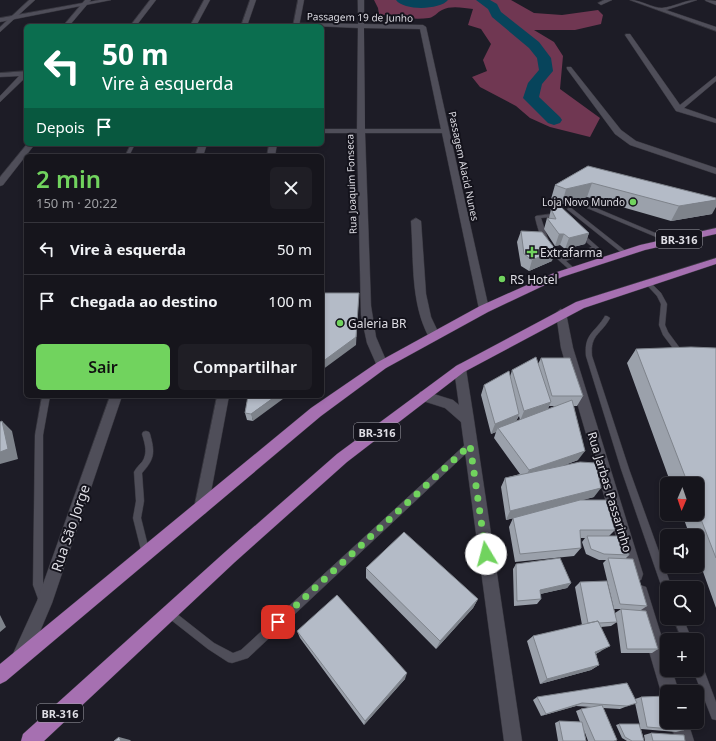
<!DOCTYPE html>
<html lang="pt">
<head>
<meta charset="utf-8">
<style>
  body { margin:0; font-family:"Noto Sans",sans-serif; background:#1f1e25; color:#f1f3f6; height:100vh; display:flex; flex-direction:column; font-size:15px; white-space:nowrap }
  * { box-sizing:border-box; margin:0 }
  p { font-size:13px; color:#9e9fa3 }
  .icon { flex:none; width:22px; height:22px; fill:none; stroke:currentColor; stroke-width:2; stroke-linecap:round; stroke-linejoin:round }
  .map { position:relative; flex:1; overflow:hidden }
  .side { position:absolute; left:24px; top:154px; width:300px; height:244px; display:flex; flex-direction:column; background:#16151c; border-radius:6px; box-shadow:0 2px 6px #0003,0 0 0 1px #35343b }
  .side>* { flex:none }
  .guide { position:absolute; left:24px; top:24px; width:300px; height:122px; border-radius:6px; box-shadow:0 2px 6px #0003,0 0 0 1px #35343b; background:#0b6e4f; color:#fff; overflow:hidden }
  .needle { width:26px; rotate:182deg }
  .fabs { position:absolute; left:660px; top:477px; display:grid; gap:8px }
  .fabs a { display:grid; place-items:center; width:44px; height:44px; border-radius:6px; background:#16151c; box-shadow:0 2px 6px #0003,0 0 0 1px #35343b; font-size:20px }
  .pin { position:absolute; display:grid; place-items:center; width:34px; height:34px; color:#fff; margin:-17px; border-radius:8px; box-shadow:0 2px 6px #0006 }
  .me { position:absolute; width:44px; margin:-22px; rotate:352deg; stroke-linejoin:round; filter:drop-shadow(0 0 3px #0008) }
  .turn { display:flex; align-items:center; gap:14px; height:84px; padding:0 12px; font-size:18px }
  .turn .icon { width:52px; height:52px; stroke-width:2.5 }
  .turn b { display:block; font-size:28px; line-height:34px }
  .then { display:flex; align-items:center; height:38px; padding:0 12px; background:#0003; gap:8px; font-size:15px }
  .round { display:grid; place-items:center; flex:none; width:42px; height:42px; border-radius:6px; background:#1f1e25 }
  .overview { display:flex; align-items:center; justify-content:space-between; height:68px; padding:0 12px }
  h1 { font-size:24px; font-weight:600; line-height:30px; color:#71d35e }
  .button { display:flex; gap:8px; margin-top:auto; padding:8px 12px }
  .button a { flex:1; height:46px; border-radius:6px; background:#71d35e; color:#111; font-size:16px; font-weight:600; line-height:46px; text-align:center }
  .button a+a { background:#1f1e25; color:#f1f3f6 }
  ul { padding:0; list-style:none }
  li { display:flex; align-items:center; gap:12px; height:52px; padding:0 12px; border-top:1px solid #35343b }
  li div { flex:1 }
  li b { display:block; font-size:15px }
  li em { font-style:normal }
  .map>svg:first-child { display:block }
</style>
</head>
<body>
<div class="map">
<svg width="716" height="741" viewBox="0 0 716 741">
  <rect width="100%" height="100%" fill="#1d1c26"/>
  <!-- forest -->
  <path fill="#703752" d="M374,0h137l23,13 28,2 36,-5 5,5 -2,9 -26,6h-41l20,12 9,14 -3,33 40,29 -10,19 -40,-10 -20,-9 -14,-12 -36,-19 -8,-10 15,-6 -4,-11 8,-16 -10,-15 -13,-4 5,-16c-9,-1 -22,-4 -31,1 -5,2 -7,7 -13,8 -16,2 -34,-1 -50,-4l-1,-6z"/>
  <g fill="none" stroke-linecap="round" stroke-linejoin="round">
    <!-- river -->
    <path fill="#07445b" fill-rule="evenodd" d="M396,0h52c-8,10 -44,11 -52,0z
      M476,0h14l7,4 4,8 38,30 12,16 2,13 -11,13 -3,13 21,20 2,3 -2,3 -6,2 -6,-2 -25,-25 5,-15 11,-13 -2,-12 -8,-10 -37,-31 -4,-8z"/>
    <!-- service casing -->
    <g stroke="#37363e" stroke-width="1">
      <path id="service" d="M131,144h4l-6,12h-4z
        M589,205l83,35 1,1 -1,1h-4l-81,-34v-2z
        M570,207l57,45v2h-4l-55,-44 -1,-1z
        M558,213l2,1v2l-19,2 8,24 14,16 29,-11 -15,-13v-2h4l18,16 -1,1 -32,12 9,8v2h-4c-21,-18 -30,-26 -36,-54l1,-1z
        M647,280l2,1 12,12 6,11 -2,21 3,7 14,19 1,2 -1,2h-4l-15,-20 -4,-10 2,-21 -4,-8 -13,-14z
        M605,316h2l3,2c-9,17 -20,16 -18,38l37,113 43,119h-5v5l-3,-2 -2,-3 -41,-119 -35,-113c-2,-23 9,-23 19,-40z
        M42,396h8l-7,39v150l5,16 -2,3 -3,2 -3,-2 -7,-19 2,-150z
        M146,431l3,1 1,2c5,18 5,25 -8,39l2,28 -3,17 9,36 -1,3 -3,1 -3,-1 -1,-3 -9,-36 3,-17 -2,-29c2,-4 5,-7 8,-10 6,-9 3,-18 0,-28l1,-2z
        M470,442l3,1 1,2 -1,2 -225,211 -16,5 -4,-1 -20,-13 -42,-33 -2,-3 2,-3 3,-2 3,2 42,33 19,10 8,-3 226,-207z
        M673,618h10l9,22h-10z
        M697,661l4,1 15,40v18l-4,-1 -19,-49h4z"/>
    </g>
    <!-- minor casing -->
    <g stroke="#37363e" stroke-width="1">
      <path id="minor" d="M29,0h6l-35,32v-5z
        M85,0h6l-22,26h-6z
        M150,0h6l-20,26h-6z
        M204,0h6l-14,26h-6z
        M250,0h6l-9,26h-6z
        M358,0h6v24l59,1 3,2 63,282 -5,4 -5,-4 -37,-176h-77l6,173 5,31 12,28 -2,3h-8l-11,-25 -6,-28 -4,-182h-35v-4h35l1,-101 -65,-3 3,-2 62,1zM364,28l56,1 21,100h-76z
        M604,0h8l-11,5 -3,-2z
        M630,0c11,0 22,8 32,8 12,-1 22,-8 35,-8l-31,10 50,17v4z
        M705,0l11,1v4l-10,-4z
        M626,34h4l50,71 36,-29v5l-32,27 32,11v4l-40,-12 -51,-76z
        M567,67h4l50,63 15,11 80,27v6l-86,-29 -15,-11 -48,-65z
        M26,71v6l-26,25v-6l19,-20 -19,1v-4z
        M27,144h8l-32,41 -3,1v-9z
        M199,144h8l-4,12h-8z
        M416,218l5,3 5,73 5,23 9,19 -6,4 -4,-1c-20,-35 -16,-79 -19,-118z
        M561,309l5,4 7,35 70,226 -2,6 -6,2 -6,-2 -2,-6 -66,-226 -5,-35z
        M460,364l4,2 2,3 8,51 48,321h-18l-43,-319 -16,-14 -25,-8 -2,-4 2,-4 4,-1 29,9 6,5 -5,-36 2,-3z
        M110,396h12l-70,207 -25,59 -6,3 -6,-3 -3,-6 25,-55z
        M640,585l6,2 2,6 19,61v16h5l7,22h-12v8l-3,-2 -3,-6 -29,-99 2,-6z
        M670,722h18l6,19h-18z"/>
    </g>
    <!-- tertiary casing -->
    <g stroke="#37363e" stroke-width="1">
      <path id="tertiary" d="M99,0h12l-111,22v-4z
        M298,0h6l-5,26h-6z
        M269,144h8l-2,12h-8z
        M217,396h12l-21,112 -2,5 -5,2 -5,-2 -2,-5z"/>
    </g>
    <!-- trunk casing -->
    <g stroke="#37363e" stroke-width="1">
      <path id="trunk" d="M716,228v6l-71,16 -83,27 -74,35 -102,56 -65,48 -315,265 -6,3v-20l311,-256 67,-46 102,-56 74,-33 86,-28z
        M716,258v6l-132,44 -120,64 -117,90 -112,100 -191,179h-23l2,-7 202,-182 112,-98 119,-88 120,-64z"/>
    </g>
    <!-- service -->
    <use href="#service" fill="#4f4e59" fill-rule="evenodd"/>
    <!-- minor -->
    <use href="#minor" fill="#4f4e59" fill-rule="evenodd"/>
    <!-- tertiary -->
    <use href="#tertiary" fill="#4f4e59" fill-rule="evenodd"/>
    <!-- trunk -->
    <use href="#trunk" fill="#a670b1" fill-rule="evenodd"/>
  </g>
  <!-- wall -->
  <path fill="#9ba1ab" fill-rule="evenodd" d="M588,166l124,48 -41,7 -84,-24 -25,7 -11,-5 4,-14z
    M551,209l38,24 -4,11 -20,5 -5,-4 -5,1 -11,-17 3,-11h2z
    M521,231l31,30 -23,10 -8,-5 -4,-24z
    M716,348v260l-19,-53v-19h-7l-8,-22h15v-30h-26l-44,-121 9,-14z
    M541,358l42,38 -6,10h-3l4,54 -16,6 32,31 -12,3 33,30 -6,6 20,19 -3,3 21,48 -6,4 17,39 -6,4h-31l-4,-31 -6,4 -10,1v24l-5,3 3,11 -8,5 -51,14 -13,-43 6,-5 49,-11 -7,-38 5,-5 36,39 -1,-8 6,-4h-7l-11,-46 3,-3h-7l-13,-6 -4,-12 3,-4h-5l1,10 -7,8 -59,6 -6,-35 4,-9 24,-6 -31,8 -5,-33 4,-9 15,-4 -26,-36 2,-6 -5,2 -10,-39 3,-10 26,-8 2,-7 26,-6zM549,406h6l-7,3zM519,416l1,4 -4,1z
    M248,396l5,25 -6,-1 -2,-7z
    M516,564l55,19 -4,5 -27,6 1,5 -4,5 -23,2 -1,-37z
    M366,568l112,31 -5,9 -37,41 -70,-71z
    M297,631l108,48 -41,46 -64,-87z
    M537,697l98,2 6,-2 43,33 -8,2 -35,-3 3,12h-17l-5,-3 -6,-13 3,-1 21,2 -5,-23 -15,6 -17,-1 11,33h-26l-4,-11 2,11h-28l-3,-18 4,-2 21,1 -4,-11 5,-2 10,-2 -15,-1 -35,10 -8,-16z
    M651,733l34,8h-40l-1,-6z"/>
  <!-- shaded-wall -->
  <path fill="#7e838b" d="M592,183l-5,14 -25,7 4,-15z
    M716,200v7l-4,7 -41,7 8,-15z
    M589,233l-4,11 -20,5 4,-11z
    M559,234h5l-4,11 -5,1z
    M556,250l-4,11 -23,10 3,-11z
    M359,293l-3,52 -34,25v-8z
    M276,396h11l-34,25 -2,-7z
    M551,402l-5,10 -26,9 4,-10z
    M519,414l-4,10 -17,4 -2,4 -5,2 4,-10z
    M2,421l10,10 6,28 -18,5v-12z
    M585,451l-7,9 -54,20 5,-10z
    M601,488l-7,9 -88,23 4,-9z
    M571,583l-4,5 -31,7 4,-5z
    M478,599l-5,9 -37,41 4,-8z
    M0,615l6,12 -6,5z
    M610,646l-9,5 -14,7 8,-6z
    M599,665l-8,5 -51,14 7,-5z
    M407,673l-2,6 -41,46 1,-4z
    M582,703l-6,3 -35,10 5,-2z
    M119,737l11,3 1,1h-10z"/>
  <!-- building -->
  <path fill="#b4bbc7" stroke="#7e838b" d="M588,166l128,32v2l-37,6 -87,-23 -26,6 -11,-4z
    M561,207l28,26 -20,5 -5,-4h-5l-12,-16 9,1 -5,-10z
    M521,231l21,1 14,18 -24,10 -8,-6z
    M322,293h37l-3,44 -34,25z
    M691,347l25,1v210l-19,-49v-25h-9l-52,-135z
    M536,357l15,45 -27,9 -12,-41z
    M541,358h29l13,38h-31z
    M509,371l10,43 -24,10 -11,-39z
    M248,396h28l-25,18 -6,-1z
    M572,400l13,51 -56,19 -31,-42z
    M2,421l6,28 -8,3v-30z
    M580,462l16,1 5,25 -91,23 -5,-33z
    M580,500h26l9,30h-35l1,18 -61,6 -7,-36z
    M404,532l74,67 -38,42 -74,-73z
    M587,536h37l5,19 -25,-1 -13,-5z
    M560,558l11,25 -31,7 1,9 -24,2 -1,-37z
    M608,558l25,1 14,47 -27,-2z
    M607,581l10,41 -18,1 -1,-2 -10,2 -8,-41z
    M337,595l70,78 -42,48 -68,-90z
    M621,609l25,2 12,38h-31z
    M598,621l12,25 -15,6 4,13 -52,14 -14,-43z
    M627,683l10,20 -10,3 -45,-3 -36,11 -9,-17z
    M667,696v26h15l2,8 -37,-3 -6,-30z
    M602,705l15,35 -3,1h-19l-14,-32z
    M559,721l23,1 4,19h-23z
    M619,724h20l5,17h-12l-7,-4z
    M651,733l33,2 1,6h-32z
    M119,737l2,4h-7z"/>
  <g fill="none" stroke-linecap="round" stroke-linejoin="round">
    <!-- route -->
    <path stroke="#71d35e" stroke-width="7" stroke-dasharray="0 12.6" d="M278,622l192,-177 16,109"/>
  </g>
  <!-- markers -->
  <g fill="#71d35e" stroke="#14131c" stroke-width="1.5">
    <circle cx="633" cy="202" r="4"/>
    <path d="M530 246h4v4h4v4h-4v4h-4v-4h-4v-4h4z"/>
    <circle cx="502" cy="279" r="4"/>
    <circle cx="340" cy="323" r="4"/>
  </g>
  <g text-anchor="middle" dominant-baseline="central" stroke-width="4" stroke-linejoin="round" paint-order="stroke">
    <!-- far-street labels -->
    <g font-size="10" fill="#dedde4" stroke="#14131c">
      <text transform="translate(360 17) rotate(1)">Passagem 19 de Junho</text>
      <text transform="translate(464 166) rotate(78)">Passagem Alacid Nunes</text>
      <text transform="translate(351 184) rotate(-92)">Rua Joaquim Fonseca</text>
    </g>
    <!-- far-poi labels -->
    <g font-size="10" fill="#dedde4" stroke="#14131c" text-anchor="end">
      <text x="625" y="202">Loja Novo Mundo</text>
    </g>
    <!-- shield labels -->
    <g fill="#14131c" stroke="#a1a0a8" stroke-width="1">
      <rect x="656" y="230" width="46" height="18" rx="3"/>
      <rect x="354" y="423" width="46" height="18" rx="3"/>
      <rect x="37" y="704" width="46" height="18" rx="3"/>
    </g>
    <g font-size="11" font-weight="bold" fill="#dedde4">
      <text x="679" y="239">BR-316</text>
      <text x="377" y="432">BR-316</text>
      <text x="60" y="713">BR-316</text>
    </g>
    <!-- poi labels -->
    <g font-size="12" fill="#dedde4" stroke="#14131c" text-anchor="start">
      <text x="540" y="252">Extrafarma</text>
      <text x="510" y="279">RS Hotel</text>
      <text x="348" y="323">Galeria BR</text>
    </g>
    <!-- street labels -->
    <g font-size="12" fill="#dedde4" stroke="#14131c">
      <text transform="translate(610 492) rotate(73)">Rua Jarbas Passarinho</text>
    </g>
    <!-- near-street labels -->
    <g font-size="14" fill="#dedde4" stroke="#14131c">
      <text transform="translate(70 528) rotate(-71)">Rua São Jorge</text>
    </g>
  </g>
</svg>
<div class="fabs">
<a><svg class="needle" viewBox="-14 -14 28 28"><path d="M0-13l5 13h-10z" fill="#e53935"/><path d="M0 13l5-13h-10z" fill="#9e9fa3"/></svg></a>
<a><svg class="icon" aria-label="sound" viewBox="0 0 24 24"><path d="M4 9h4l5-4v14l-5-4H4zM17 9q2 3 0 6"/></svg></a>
<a><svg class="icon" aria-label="search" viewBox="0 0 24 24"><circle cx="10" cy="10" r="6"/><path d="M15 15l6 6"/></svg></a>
<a>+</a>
<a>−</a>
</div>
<div class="pin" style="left:278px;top:622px;background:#d93025"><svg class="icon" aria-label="arrive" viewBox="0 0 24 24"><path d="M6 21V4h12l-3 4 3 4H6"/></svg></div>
<svg class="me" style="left:486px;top:554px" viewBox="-20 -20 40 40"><circle r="19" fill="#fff"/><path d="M0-13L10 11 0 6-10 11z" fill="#71d35e"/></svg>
<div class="guide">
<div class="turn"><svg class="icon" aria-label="left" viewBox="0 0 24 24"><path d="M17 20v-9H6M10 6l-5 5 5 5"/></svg><div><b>50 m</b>Vire à esquerda</div></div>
<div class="then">Depois<svg class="icon" aria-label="arrive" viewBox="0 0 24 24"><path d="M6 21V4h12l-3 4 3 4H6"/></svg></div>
</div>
<section class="side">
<div class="overview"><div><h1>2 min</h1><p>150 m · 20:22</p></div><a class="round"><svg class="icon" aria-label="close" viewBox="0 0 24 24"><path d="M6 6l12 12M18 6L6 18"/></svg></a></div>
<ul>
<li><svg class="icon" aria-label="left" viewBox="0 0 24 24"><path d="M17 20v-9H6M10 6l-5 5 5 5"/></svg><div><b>Vire à esquerda</b></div><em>50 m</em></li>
<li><svg class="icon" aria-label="arrive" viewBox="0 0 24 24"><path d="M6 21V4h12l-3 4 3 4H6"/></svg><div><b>Chegada ao destino</b></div><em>100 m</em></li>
</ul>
<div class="button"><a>Sair</a><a>Compartilhar</a></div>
</section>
</div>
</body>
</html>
